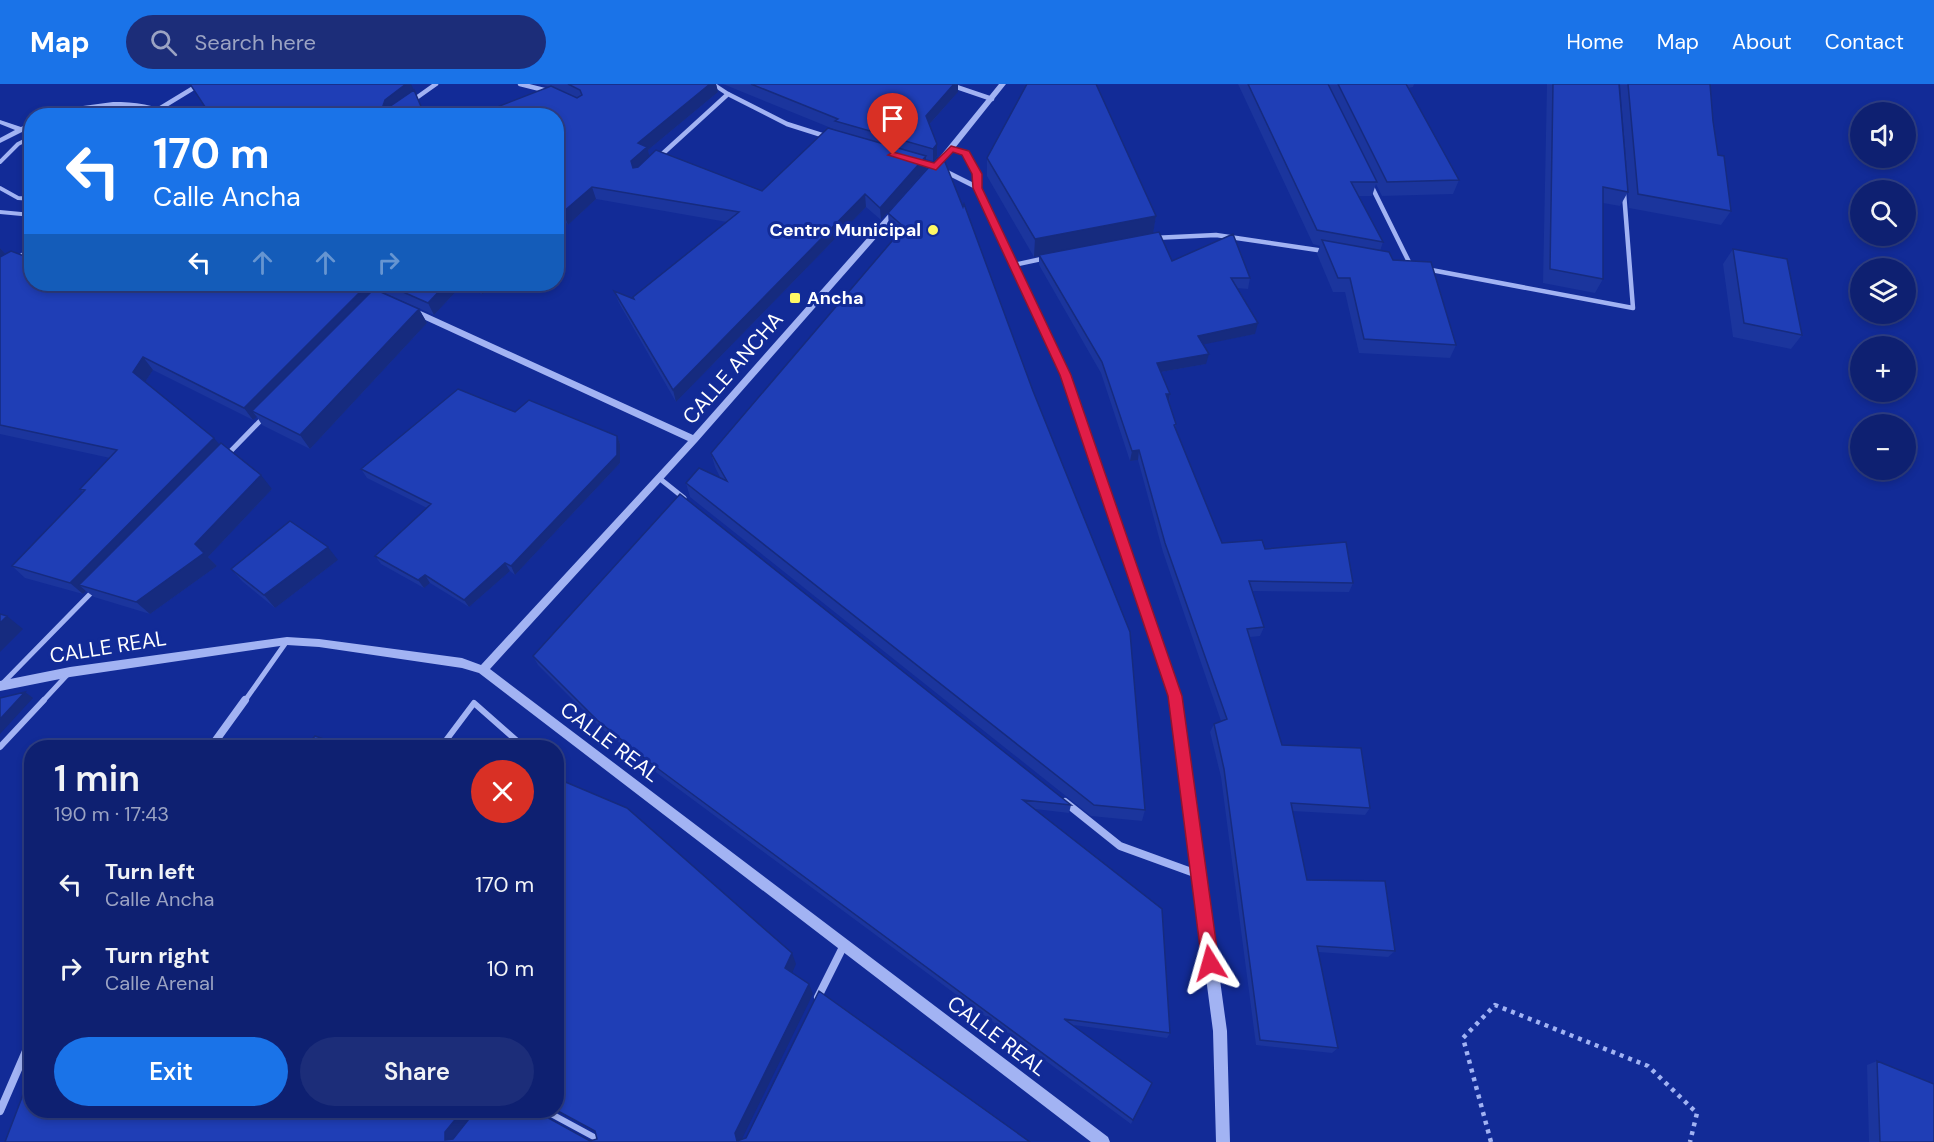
<!DOCTYPE html>
<html lang="en">
<head>
<meta charset="utf-8">
<style>
  body { margin:0; font-family:"DM Sans",sans-serif; background:#1c2d79; color:#f1f3f6; height:100vh; display:flex; flex-direction:column; font-size:22px; white-space:nowrap }
  * { box-sizing:border-box; margin:0 }
  p { font-size:20px; color:#9ba3c3 }
  .icon { flex:none; width:33px; height:33px; fill:none; stroke:currentColor; stroke-width:2; stroke-linecap:round; stroke-linejoin:round }
  .map { position:relative; flex:1; overflow:hidden }
  .details { position:absolute; left:24px; top:656px; width:540px; height:378px; display:flex; flex-direction:column; background:#0e2071; border-radius:24px; box-shadow:0 3px 9px #0003,0 0 0 2px #2e3e84 }
  .details>* { flex:none }
  .top-card { position:absolute; left:24px; top:24px; width:540px; height:183px; border-radius:24px; box-shadow:0 3px 9px #0003,0 0 0 2px #2e3e84; background:#1a73e8; color:#fff; overflow:hidden }
  .controls { position:absolute; left:1850px; top:18px; display:grid; gap:12px }
  .controls a { display:grid; place-items:center; width:66px; height:66px; border-radius:50%; background:#0e2071; box-shadow:0 3px 9px #0003,0 0 0 2px #2e3e84; font-size:30px }
  .pin { position:absolute; display:grid; place-items:center; width:51px; height:51px; color:#fff; margin:-62px -26px; border-radius:50% 50% 50% 0; rotate:-45deg; box-shadow:0 0 6px #0007 }
  .pin .icon { rotate:45deg }
  .me { position:absolute; width:66px; margin:-33px; rotate:352deg; stroke-linejoin:round; filter:drop-shadow(0 0 4px #0008) }
  .turn { display:flex; align-items:center; gap:21px; height:126px; padding:0 30px; font-size:27px }
  .turn .icon { width:78px; height:78px; stroke-width:2.5 }
  .turn b { display:block; font-size:42px; line-height:51px }
  .lanes { display:flex; align-items:center; height:57px; padding:0 30px; background:#0003; justify-content:center; gap:30px; direction:ltr }
  .lanes .off { opacity:.35 }
  .round { display:grid; place-items:center; flex:none; width:63px; height:63px; border-radius:32px; background:#1c2d79 }
  .headline { display:flex; align-items:center; justify-content:space-between; height:102px; padding:0 30px }
  h1 { font-size:36px; font-weight:600; line-height:45px }
  .button { display:flex; gap:12px; margin-top:auto; padding:12px 30px }
  .button a { flex:1; height:69px; border-radius:36px; background:#1a73e8; color:#fff; font-size:24px; font-weight:600; line-height:69px; text-align:center }
  .button a+a { background:#1c2d79; color:#f1f3f6 }
  ul { padding:0; list-style:none }
  li { display:flex; align-items:center; gap:18px; height:84px; padding:0 30px }
  li div { flex:1 }
  li b { display:block; font-size:22px }
  li em { font-style:normal }
  header { display:flex; align-items:center; gap:36px; box-sizing:border-box; height:84px; padding:0 30px; background:#1a73e8; color:#fff }
  header strong { font-size:28px }
  nav { display:flex; gap:33px; margin-inline-start:auto; font-size:21px }
  .search { width:420px; height:54px; background:#1c2d79; display:flex; align-items:center; gap:15px; box-sizing:border-box; padding:0 21px; border-radius:33px; color:#9ba3c3; font-size:22px }
  .map>svg:first-child { display:block }
</style>
</head>
<body>
<header>
<strong>Map</strong>
<div class="search"><svg class="icon" aria-label="search" viewBox="0 0 24 24"><circle cx="10" cy="10" r="6"/><path d="M15 15l6 6"/></svg>Search here</div>
<nav><a>Home</a><a>Map</a><a>About</a><a>Contact</a></nav>
</header>
<div class="map">
<svg width="1934" height="1058" viewBox="0 0 1934 1058">
  <rect width="100%" height="100%" fill="#122b97"/>
  <g fill="none" stroke-linecap="round" stroke-linejoin="round">
    <!-- path -->
    <path stroke="#a2b3f3" stroke-width="4.5" stroke-dasharray="4 5" stroke-linecap="butt" d="M1491,1058l-28,-104 32,-33 153,61 49,47 -7,29"/>
    <!-- pedestrian-far2 -->
    <path stroke="#a2b3f3" stroke-width="4" d="M713,0l15,10
      M0,78l18,-18 14,-7
      M0,104l18,10 14,1"/>
    <!-- pedestrian-far1 -->
    <path stroke="#a2b3f3" stroke-width="5" d="M42,618l26,-28"/>
    <!-- pedestrian -->
    <path stroke="#a2b3f3" stroke-width="6" d="M0,663l44,-47
      M441,663l33,-44 50,44
      M544,1026l59,32"/>
    <!-- minor-far2 -->
    <path stroke="#a2b3f3" stroke-width="4.5" d="M520,0l28,7
      M948,0l44,15
      M412,17l24,-17
      M159,25l41,-25
      M659,73l69,-63 59,30 41,13
      M1370,99l41,83
      M1153,154l63,-3 108,16
      M1014,181l32,-7
      M1426,185l207,39 -9,-115"/>
    <!-- minor-far1 -->
    <path stroke="#a2b3f3" stroke-width="5" d="M225,373l39,-40
      M659,394l25,20
      M2,600l92,-94
      M244,618l43,-61"/>
    <!-- minor -->
    <path stroke="#a2b3f3" stroke-width="8" d="M211,663l34,-47
      M1065,718l55,44 77,28
      M818,913l26,-52
      M0,1027l32,-74"/>
    <!-- tertiary -->
    <path fill="#a2b3f3" fill-rule="evenodd" d="M999,0h7l-51,64 14,3 12,23 1,14 87,187 112,321 46,335 3,111h-14l-3,-111 -44,-335 -108,-321 -86,-186 -38,-19 -4,2 -4,-2zM952,67l11,3 10,20 1,9 -34,-17z
      M113,18c21,0 43,2 61,14 -10,0 -18,-4 -28,-7 -11,-3 -22,-3 -33,-3 -21,1 -41,10 -62,10l32,-10z
      M0,36l21,7 11,-5v5l-32,16v-5l15,-8 -15,-6z
      M893,125h6l1,2 -203,231 -207,227 618,468 2,5h-19l-612,-469 -17,-5 -143,-21 -32,-2 -217,32 -70,14v-10l70,-14 217,-30 32,2 143,19 19,7 207,-224 -280,-129v-4h6l279,127z
      M0,126l32,3v4l-32,-3z
      M29,164h3v6l-32,20v-7z"/>
  </g>
  <!-- wall -->
  <path fill="#1b359d" d="M541,0h175l2,8 -70,58 1,6 113,35 74,-61 -113,-46h235v8l-29,33 8,19v12l-4,5 -7,-2v10l-45,51 -15,-13 -190,195 -57,-99 -5,-12 19,8 94,-77 -131,-23 -28,26 -12,-15v-94l-7,-29z
    M1238,0h176l-1,3 -5,1 51,92 -6,14 -71,2 -6,-12 -4,12h-13l24,46 -3,9 13,9 63,85 -6,13 -91,-5 -14,-61h-12l-16,-38 3,-8 -7,-2z
    M1547,0h72l9,100 -8,-100h90l3,37 5,34 13,56 -10,14 -92,-17 -1,-16 -8,14 -17,-3v76l-8,14 -52,-10z
    M937,74l208,652 -3,11 -51,-5 -401,-319 -4,-14 35,-4 -6,-12 -4,-14 186,-218 -8,-7 -1,-15z
    M987,74l169,58 -3,17 19,28 78,17 -2,11 -11,-1 18,46 -52,10 3,20 -45,8 9,22 -1,8 7,22 -1,5 47,114 43,6 88,34 -4,9 -97,-1 12,36 -4,9 -10,1 32,108 88,63 -5,7 -73,-4 15,69 88,71 -7,6 -70,-5 20,96 -6,5 -76,-8 -35,-268 -11,-45 4,-8 7,-3 -58,-169 -25,-92 -8,1 -29,-88 -62,-108v-9l-5,1 -47,-81z
    M0,164l32,36 338,9 49,16 8,14 -117,126 -48,-24 -5,-8 -4,3 -100,-50 -8,12 127,107 -64,68 9,9 -67,48 -56,-17 -8,-6 -3,3 -58,-16 -13,-12 71,-74 -3,-3 30,-31 -110,-24z
    M1733,165l69,86 -11,14 -58,-12 -10,-73z
    M364,200h135l-17,10 -20,-9 -28,30z
    M515,328l102,24 3,8v19l-105,112 -5,-4 -41,36 -39,-24 -6,5 -43,-24 -6,-8 52,-48 -60,-30 -6,-9z
    M338,476l-63,48 -32,-26 -12,-13z
    M533,572l538,149 -2,8 -34,-4 135,224 -3,5 -93,-13 59,95 -2,4 -474,-351 -55,-44 -64,-64z
    M1877,977l57,81h-65l-2,-77z"/>
  <!-- shaded-wall -->
  <path fill="#162b7f" d="M406,0h5l5,10 -26,18 -7,-6 2,-6z
    M709,0h7l2,8 -70,58 2,9 -15,14 -4,-12 7,-18z
    M954,0h4v8l-32,36v-12z
    M937,60v12l-4,5v-12z
    M926,72v13l-45,51 -1,-12z
    M592,103l4,12 -28,26 -5,-13z
    M865,110l1,13 -190,195 -3,-12z
    M1156,132l-3,18 -119,23 1,-18z
    M0,164l9,10 -9,7z
    M446,200h15l1,1 -28,30 -6,-12z
    M477,200h22l-17,10z
    M366,202l7,13 -121,112 5,6 -4,3 -9,-12z
    M419,225l8,14 -117,126 -10,-14z
    M1258,239l-3,11 -59,12 2,-10z
    M1209,270l-3,10 -51,9 2,-10z
    M143,273l10,13 -10,15 -10,-13z
    M1166,310h4l-2,10z
    M617,352l3,8v19l-105,112 -4,-9z
    M214,354l10,12 -145,135 7,6 -3,3 -13,-11z
    M1139,366l-1,10 -8,1 2,-10z
    M261,391l11,14 -64,68 -13,-13z
    M328,463l10,13 -63,48 -11,-13z
    M204,469l13,13 -67,48 -14,-12z
    M505,479l5,8 -41,36 -5,-7z
    M425,491l5,8 -6,5 -6,-8z
    M7,532l16,13 -23,23v-29z
    M25,608l8,6 -33,36v-15z
    M792,869l4,11 -6,14 -5,-10z
    M809,900l4,10 -71,145 -5,2 -2,-8z
    M463,1026h19l-22,32 -15,-2v-8z"/>
  <!-- building -->
  <path fill="#1f3eb6" stroke="#162b7f" stroke-width="1.5" d="M190,0h216l-21,16 -2,6 6,1 25,-17 11,26h-214z
    M568,0h142l-72,59 9,4 -16,14 2,7 5,-1 18,-17 106,41 66,-63 98,28 -46,52 -15,-14 -192,196 -59,-99 20,8 -1,-2 106,-85 -147,-25 -29,25 -7,-9v-87h-82l77,-30 26,12 5,-3 -2,-5z
    M751,0h203l-28,32 11,28 -4,5 -98,-28 3,-2z
    M1027,0h69l60,132 -121,23 -48,-81z
    M1248,0h80l49,98h-26l32,60 -66,-12z
    M1338,0h68l53,96 -72,2z
    M1553,0h66l9,108 -25,-5v92l-53,-10z
    M1628,0h82l3,37 5,34 6,1 7,55 -93,-17z
    M937,74l8,4 18,45 1,-3 69,187 97,241 15,178 -51,-5 -408,-322 13,-15 28,13 -16,-28 193,-226 -16,-14z
    M1159,148l13,29 61,-27 17,44h-19l27,45 -60,13 11,18 -52,9 13,31h-4l10,30 -2,1 48,118 40,-3 3,9 81,-7 7,41 -104,-2 15,46 -17,2 35,116 79,3 9,60 -79,-5 16,77 78,1 10,70 -78,-5 21,102 -78,-8 -36,-271 -10,-45 13,-5 -62,-176 -26,-93 -7,1 -30,-89 -63,-107z
    M1322,156l67,12 4,8 38,2 25,83 -92,-6 -14,-61h-12z
    M1733,165l54,10 15,76 -58,-12z
    M11,167l21,8v25h328l6,2 -122,122 -101,-51 -10,15 81,66 -144,145 -58,-17 73,-76 -5,-1 37,-39 -117,-25v-168z
    M385,200h61l-18,19z
    M374,205l45,20 -119,126 -48,-24z
    M458,305l57,23 14,-12 88,36v19l-106,111 -6,-3 -41,37 -39,-25 -7,5 -43,-24 56,-52 -70,-35z
    M221,359l40,32 -66,69 9,9 -68,49 -57,-17z
    M680,410l391,311 -48,-5 139,109 8,124 -106,-14 88,64 -19,37 -480,-355 -56,-45 -64,-64z
    M290,437l38,26 -64,48 -33,-26z
    M0,530l7,2 -7,7z
    M25,608l-25,27v-21z
    M315,652l31,11h-40z
    M230,655l27,8h-33z
    M556,694l71,30 165,145 -7,15 24,16 -74,149 2,8 9,-3 73,-147 211,151h-1025l27,-71v39h431l-18,22v8l8,-1 23,-29h58l56,31 7,-2 -2,-8 -39,-21z
    M1877,977l57,23v58h-54z"/>
  <!-- route -->
  <path fill="#e11d48" stroke="#92132f" stroke-width="1.5" d="M951,62l18,5 13,23v14l89,187 111,321 37,267 -3,6 -6,3 -6,-3 -2,-6 -34,-267 -108,-321 -87,-187 -1,-14 -10,-19 -9,-3 -17,18 -48,-15 5,-3 41,11z"/>
  <!-- markers -->
  <g fill="#fff865" stroke="#122b97" stroke-width="2">
    <circle cx="933" cy="146" r="6"/>
    <rect x="789" y="208" width="12" height="12" rx="3"/>
  </g>
  <g text-anchor="middle" dominant-baseline="central" stroke-width="6" stroke-linejoin="round" paint-order="stroke">
    <!-- far-poi labels -->
    <g font-size="18" font-weight="bold" fill="#fff" stroke="#122b97" text-anchor="end">
      <text x="921" y="146">Centro Municipal</text>
      <text x="807" y="214" text-anchor="start">Ancha</text>
    </g>
    <!-- street labels -->
    <g font-size="21" fill="#fff" stroke="#122b97">
      <text transform="translate(733 284) rotate(-49)">CALLE ANCHA</text>
      <text transform="translate(108 563) rotate(-9)">CALLE REAL</text>
      <text transform="translate(610 658) rotate(37)">CALLE REAL</text>
      <text transform="translate(997 952) rotate(37)">CALLE REAL</text>
    </g>
  </g>
</svg>
<div class="controls">
<a><svg class="icon" aria-label="sound" viewBox="0 0 24 24"><path d="M4 9h4l5-4v14l-5-4H4zM17 9q2 3 0 6"/></svg></a>
<a><svg class="icon" aria-label="search" viewBox="0 0 24 24"><circle cx="10" cy="10" r="6"/><path d="M15 15l6 6"/></svg></a>
<a><svg class="icon" aria-label="layers" viewBox="0 0 24 24"><path d="M12 4l9 5-9 5-9-5zM3 14l9 5 9-5"/></svg></a>
<a>+</a>
<a>−</a>
</div>
<div class="pin" style="left:893px;top:71px;background:#d93025"><svg class="icon" aria-label="arrive" viewBox="0 0 24 24"><path d="M6 21V4h12l-3 4 3 4H6"/></svg></div>
<svg class="me" style="left:1210px;top:879px" viewBox="-20 -20 40 40"><path d="M0-17L14 15 0 8-14 15z" fill="#e11d48" stroke="#fff" stroke-width="4"/></svg>
<div class="top-card">
<div class="turn"><svg class="icon" aria-label="left" viewBox="0 0 24 24"><path d="M17 20v-9H6M10 6l-5 5 5 5"/></svg><div><b>170 m</b>Calle Ancha</div></div>
<div class="lanes"><svg class="icon" aria-label="left" viewBox="0 0 24 24"><path d="M17 20v-9H6M10 6l-5 5 5 5"/></svg><svg class="icon off" aria-label="ahead" viewBox="0 0 24 24"><path d="M12 20V5M6 11l6-6 6 6"/></svg><svg class="icon off" aria-label="ahead" viewBox="0 0 24 24"><path d="M12 20V5M6 11l6-6 6 6"/></svg><svg class="icon off" aria-label="right" viewBox="0 0 24 24"><path d="M7 20v-9h11M14 6l5 5-5 5"/></svg></div>
</div>
<section class="details">
<div class="headline"><div><h1>1 min</h1><p>190 m · 17:43</p></div><a class="round" style="background:#d93025;color:#fff"><svg class="icon" aria-label="close" viewBox="0 0 24 24"><path d="M6 6l12 12M18 6L6 18"/></svg></a></div>
<ul>
<li><svg class="icon" aria-label="left" viewBox="0 0 24 24"><path d="M17 20v-9H6M10 6l-5 5 5 5"/></svg><div><b>Turn left</b><p>Calle Ancha</p></div><em>170 m</em></li>
<li><svg class="icon" aria-label="right" viewBox="0 0 24 24"><path d="M7 20v-9h11M14 6l5 5-5 5"/></svg><div><b>Turn right</b><p>Calle Arenal</p></div><em>10 m</em></li>
</ul>
<div class="button"><a>Exit</a><a>Share</a></div>
</section>
</div>
</body>
</html>
